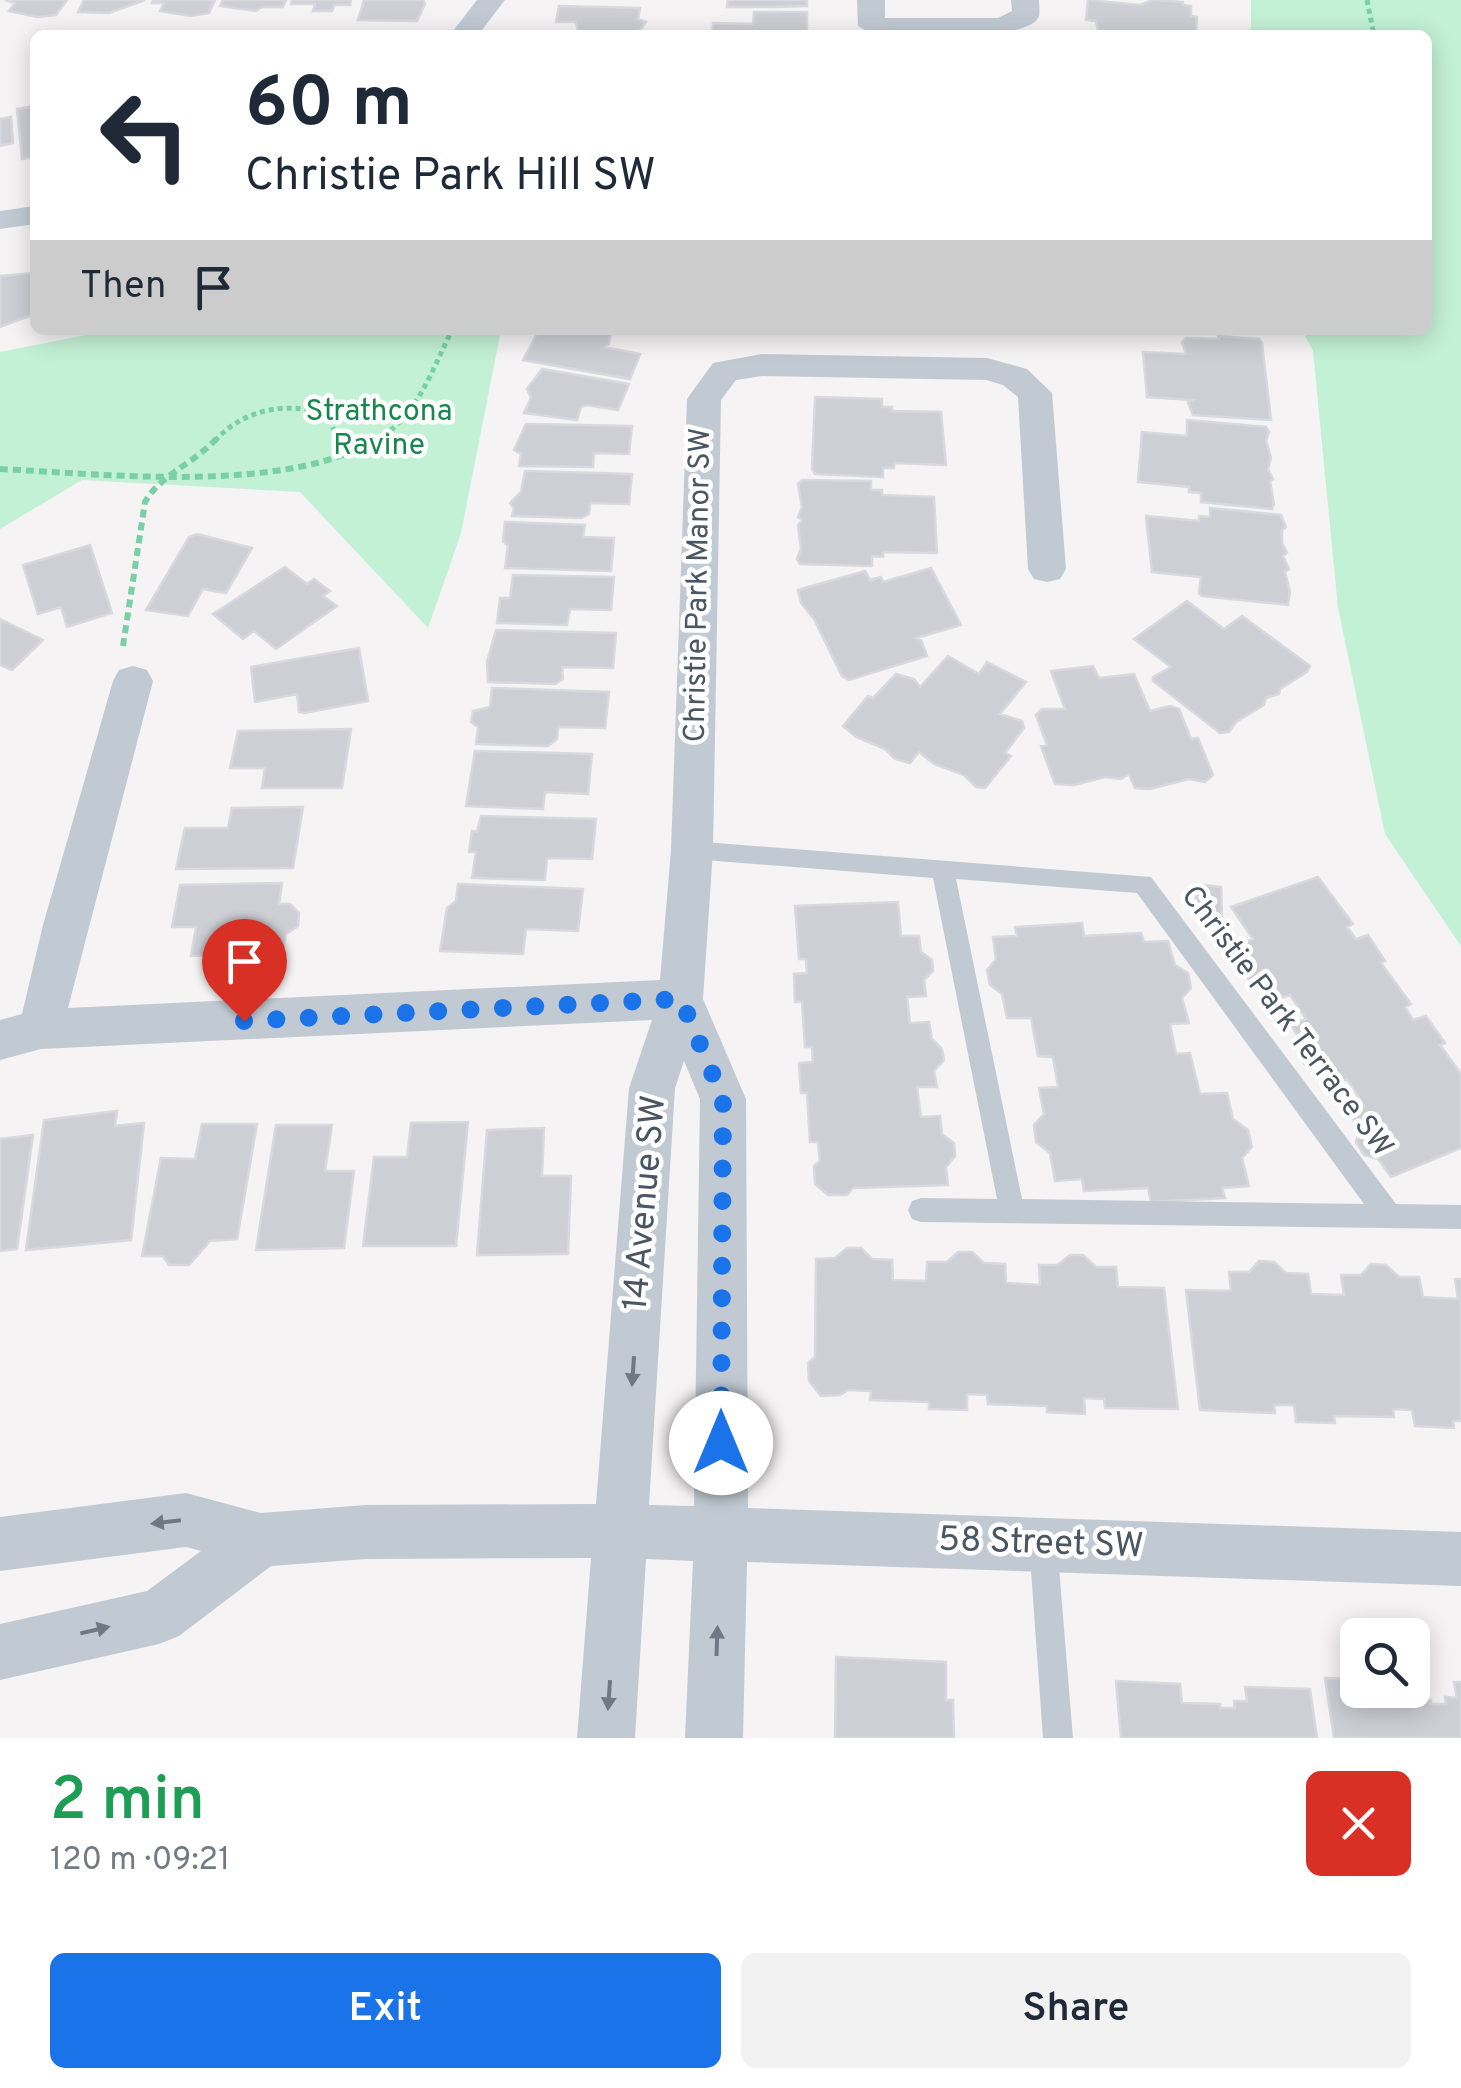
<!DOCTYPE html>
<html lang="en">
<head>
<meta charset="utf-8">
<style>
  body { margin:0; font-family:Overpass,sans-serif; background:#f2f2f3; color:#1f2937; height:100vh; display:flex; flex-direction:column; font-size:38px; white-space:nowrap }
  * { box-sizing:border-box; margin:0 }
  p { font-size:32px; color:#747a83 }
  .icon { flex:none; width:55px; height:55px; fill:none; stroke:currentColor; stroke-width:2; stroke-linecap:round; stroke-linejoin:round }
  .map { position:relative; height:1738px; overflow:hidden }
  .drawer { display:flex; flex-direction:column; background:#fff; flex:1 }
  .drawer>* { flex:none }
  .hud { position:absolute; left:30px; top:30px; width:1402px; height:305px; border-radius:15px; box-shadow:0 5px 25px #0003; background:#fff; color:#1f2937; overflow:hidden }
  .controls { position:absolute; left:1340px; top:1618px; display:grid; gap:20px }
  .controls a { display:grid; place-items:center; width:90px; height:90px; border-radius:15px; background:#fff; box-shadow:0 5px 25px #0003; font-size:50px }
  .pin { position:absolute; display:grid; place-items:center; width:85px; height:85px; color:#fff; margin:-102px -42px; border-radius:50% 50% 50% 0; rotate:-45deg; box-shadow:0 0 10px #0007 }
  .pin .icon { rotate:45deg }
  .me { position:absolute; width:110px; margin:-55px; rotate:0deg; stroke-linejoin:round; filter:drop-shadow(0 0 8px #0008) }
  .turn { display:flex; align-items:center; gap:35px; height:210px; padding:0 50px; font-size:45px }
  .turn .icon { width:130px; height:130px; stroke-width:2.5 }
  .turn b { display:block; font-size:70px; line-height:85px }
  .then { display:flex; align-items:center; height:95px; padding:0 50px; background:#0003; gap:20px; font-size:38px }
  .round { display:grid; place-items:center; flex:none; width:105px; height:105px; border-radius:15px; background:#f2f2f3 }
  .headline { display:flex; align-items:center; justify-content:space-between; height:170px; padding:0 50px }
  h1 { font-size:60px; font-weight:600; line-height:75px; color:#1e9e55 }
  .primary-button { display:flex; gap:20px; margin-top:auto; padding:20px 50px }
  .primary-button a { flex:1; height:115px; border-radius:15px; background:#1a73e8; color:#fff; font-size:40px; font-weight:600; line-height:115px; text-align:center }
  .primary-button a+a { background:#f2f2f3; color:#1f2937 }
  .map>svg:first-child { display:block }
</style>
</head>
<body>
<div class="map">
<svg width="1461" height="1738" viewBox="0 0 1461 1738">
  <rect width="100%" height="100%" fill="#f5f3f3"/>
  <!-- green -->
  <path fill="#c3f1d5" d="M1251,0h210v946l-76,-112 -47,-226 -25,-257 -11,-21h126v-295h-186l9,-6z
    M111,330h390l-40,203 -33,95 -128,-136 -218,-12 -82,49v-177z"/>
  <!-- building -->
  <path fill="#cdcfd5" stroke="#d7d9de" stroke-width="2.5" d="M5,0h62l-11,15 -19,2 -28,-6 6,-8z
    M84,0h61l-36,13 -31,-1z
    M153,0h62l-6,13 -18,3 -31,-5 4,-8h-12z
    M223,0h63l-3,7h-21l-6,4 -36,-5z
    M292,0h59l-1,5h-16l-2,6h-19l2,-7h-24z
    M364,0h59l2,4 -8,17 -59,-1z
    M728,0h79v6l-34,1h-46z
    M1088,0l52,5 13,-5 30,2v3l8,1v10l6,1 -1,14 -97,4 -3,-14 -10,-1z
    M559,6l81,2 -2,11 8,3 -10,13h-57l-3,-13h-20z
    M754,12h53v20l-95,3 1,-12 40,1z
    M35,106v51l-13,2 -5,-50z
    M11,117l2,26 -13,3v-27z
    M34,273l-2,42 -32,12v-51z
    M539,330l72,2 -2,12 -5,3 36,7 -10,25 -107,-19z
    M1218,336l41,3 3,4 9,77 -78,-5 -5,-13 4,-2 -45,-3 -4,-45 43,2 -4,-12 4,-4 33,1z
    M542,369l87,15 -11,26 -31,-5 -6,2 -4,13 -53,-7 7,-15 -4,-9z
    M815,397l67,2v8h10v4l49,1 5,53 -52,-2v5h-11v9l-68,-3 -3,-5z
    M1187,420l79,7 3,5 -3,9 5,17 -3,11 5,10 -3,2 4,23 -2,5 -71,-7v-9l-12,-1v-5l-51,-5 4,-50 45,4z
    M526,424l106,2 -3,28 -35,-1 -1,14 -74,-1 2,-12 -7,-4z
    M525,471l107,3 -3,30 -39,-1 -1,11 -8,4 -69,-2 2,-8 -4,-5 11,-11z
    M802,480l69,1v9h11v5l52,2 3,56 -54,-1v5l-11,-1v10l-72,-2 -3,-5 4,-10 -3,-24 4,-5 -4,-3 4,-10 -4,-23z
    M1210,508l71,7 5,12 -4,3v13l5,10 -4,3 6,13 -4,3 5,20 -2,13 -86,-9 -3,-3 2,-16 -49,-5 -6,-56 53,5v-5l11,1z
    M505,522l80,3 -2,12 31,1 -3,33 -106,-3 3,-22 -5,-5z
    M197,534l55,14 -26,45 -23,-4 -15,27 -42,-6 43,-73z
    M90,545l22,68 -45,14 -6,-20 -23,7 -15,-49z
    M285,567l22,17 7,-5 16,12 -7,5 14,10 -61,43 -22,-18 -11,8 -30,-25z
    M931,568l30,57 -45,13 5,2 6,16 -78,24 -7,-4 -28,-57 -13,-16 -3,-13 67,-19 5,9 11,-3 2,5z
    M513,575l101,2 -3,33 -41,-1 -3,16 -70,-2 3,-25h10z
    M1187,601l37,28 18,-13 68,50 -3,6 -27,17 -1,5 -13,4 -2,7 -28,17 -7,10 -9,1 -67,-52v-4l18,-10 -37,-28z
    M0,619l43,21 -31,30 -12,-5z
    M496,630l120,3 -3,35 -51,-1 1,12 -8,5 -67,-2 -1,-20z
    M359,648l9,53 -64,12 -5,-1 -2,-18 -42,8 -4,-35z
    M948,656l31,18 8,-12 39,20 -26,32 22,7 2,7 -19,25 6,3 -26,32 -9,-1 -12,-12 -30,-11 -15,-12 -9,11 -15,-4 -10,-10 -29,-12 -13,-11 25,-30 5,2 23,-24 18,5 6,8z
    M1093,666l6,12 35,-4 16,37 20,-5 9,3 12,30 7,-1 15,37 -8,7 -16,-3 -39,10 -15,-1 -6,-14 -8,5 -16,-2 -31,8 -19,-1 -14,-38 6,-1 -11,-30 6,-6h23l-14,-38z
    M492,688l117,4 -4,36 -47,-1 -1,12 -9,7 -72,-2 2,-17 -7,-5 2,-11 17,-4z
    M351,729l-9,59h-80l3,-20h-35l8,-37z
    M475,751l117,3 -4,40 -43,-2 -2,17 -77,-3z
    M303,807l-10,61 -117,1 9,-41h43l4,-20z
    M481,816l115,3 -4,40 -45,-1 -2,22 -73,-2 4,-26h-7l3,-21 5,1z
    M1318,877l35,47 -6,3 9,12 12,-4 17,26 -4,2 30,41 -6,3 8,13 13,-4 19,27 -5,2 21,29v74l-70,29 -13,-18 -14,-4 -8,-13 3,-12 -9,-18 14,-6 -17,-27 -17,6 -10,-15 -15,-5 -8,-13 4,-11 -10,-16 15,-6 -16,-24 -16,5 -10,-14 -14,-5 -7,-11 4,-10 -11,-15 17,-6 -22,-32z
    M282,883l-3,21h11l9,9 -1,13 -12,8 -4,19 -91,3 5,-29h-24l8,-42z
    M458,884l125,5 -5,42 -52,-2 -3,25 -83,-3 7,-43 9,-7z
    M1196,884l25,3 1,30 -26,-2z
    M898,902l3,34h18l2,16 11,8 1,11 -9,9 2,16 -19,1 3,26 19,-1 3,17 10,10 2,11 -10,11 3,16h-20l4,30 19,-1 2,18 12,9 1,13 -9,11 2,18 -95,3 -6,7h-19l-13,-11 -1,-18 6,-5 -2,-19h-8l-3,-49h-6l-2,-30 14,-1 -1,-15h-7l-3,-45h-7l-1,-28 13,-1 -1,-14h-7l-4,-53z
    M1082,923l2,13 57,-3 3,9 24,-1 7,24 13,8 3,15 -9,10 7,25 -19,1 6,30 14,-1 10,41 27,-1 6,26 15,11 4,17 -10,11 7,28 -27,2 3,10 -74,4 -3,-14 -64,3 -2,-12 -27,2 -5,-28 -14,-11 -2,-17 10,-11 -5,-26 19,-1 -5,-30 -15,-1 -7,-38h-24l-5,-24 -12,-9 -3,-15 9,-11 -3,-22 24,-1 -2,-9z
    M117,1111l-2,15 29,-3 -13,117 -105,10 18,-130z
    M468,1122l-12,124h-93l11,-89h33l4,-34z
    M202,1124h55l-20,115 -27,2 -21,24h-20l-6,-9h-21l19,-98 34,1z
    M276,1125h56l-7,46h29l-10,77 -88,2z
    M544,1128l-2,48h29l-3,78 -91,1 10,-125z
    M33,1135l-16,114 -17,2v-112z
    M847,1248h14l11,11 20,1 1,20 33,1 1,-19h20l11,-10h14l12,11 21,1 1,19 34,2 -1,-20h19l12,-10h13l13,12h20l2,20 46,1 14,121 -73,-1 -1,-9 -20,-1 1,16 -38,-2v-6l-59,-2 -1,-9 -20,-1v16l-38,-1v-7l-59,-2 1,-9 -23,-1 -8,5 -19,1 -12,-15 -1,-18 7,-6 1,-98 19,-1z
    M1259,1261l15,1 12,11 22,1 3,20 33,1 -3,-20h20l10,-11 15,1 13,12h20l4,20 35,2 -3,-20h6v142h-8l1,7 -39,-2 -3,-16 -19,-1 1,8 -60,-1 1,7 -39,-1 -2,-17h-20l1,8 -75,-3 -14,-120 45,1 -2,-19h20z
    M836,1657l110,5v38h7l1,38h-119z
    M1325,1678l33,1v11h33l2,8 38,2v4h15l-1,-7 12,1 -3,-16h7v56h-127z
    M1116,1681l64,3 2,19 38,1v4h15l-1,-7h13l-2,-14 65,2 7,49h-196z"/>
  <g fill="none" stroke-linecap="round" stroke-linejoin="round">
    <!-- path-far1 -->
    <path stroke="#7ad0a6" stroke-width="5" stroke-dasharray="5 4" stroke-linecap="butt" d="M1367,0l7,35
      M215,441c27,-31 72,-41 111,-26l14,26
      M376,441c42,-26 55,-69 76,-111"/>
    <!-- path -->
    <path stroke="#7ad0a6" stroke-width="6" stroke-dasharray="8 5" stroke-linecap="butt" d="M339,438l9,16
      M0,469c108,5 285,26 380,-31
      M123,646l22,-144c16,-28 50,-39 72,-64"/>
    <!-- lane -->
    <path fill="#c1cad2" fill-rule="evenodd" d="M692,841l459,36 245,327 65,1v24l-540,-7 -9,-3 -4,-9 4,-9 9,-3 76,1 -64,-321 -241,-19 -8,-3 -3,-6 3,-6zM956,879l181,14 227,311 -342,-5z
      M1043,1529l10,4 4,10 16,195h-30l-14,-195 4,-10z"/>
    <!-- street -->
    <path fill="#c1cad2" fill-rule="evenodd" d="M477,0h28l-27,35h-28z
      M857,0h28v18h113l14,-7 -1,-11h28c0,1 1,14 0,16 -10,28 -140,18 -167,18l-14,-8z
      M35,206v18l-35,5v-18z
      M762,354l225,4 40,11 25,24 14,176 -6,10 -13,3 -13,-3 -6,-10 -10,-172 -15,-12 -17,-5 -224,-4 -26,4 -15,20 -8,450 -10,149 43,100 2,409 713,24v54l-714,-24 -4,176h-58l8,-177 -47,-2 -11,179h-58l14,-180 -225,1 -95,7 -92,70 -20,8 -159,36v-56l147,-33 54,-40 -15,-4 -186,24v-54l186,-24 75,20 105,-8 230,-1 33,-416 23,-68 -611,29 -41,11v-40l22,-6 21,-89 70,-244 6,-11 14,-4 14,4 6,11 -85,327 592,-28 11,-130 16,-451 26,-36zM684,1061l16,38 -6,407 -45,-1 26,-417z"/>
  </g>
  <!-- one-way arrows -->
  <defs><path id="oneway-solid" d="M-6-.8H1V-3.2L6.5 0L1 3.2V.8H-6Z" transform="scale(2.5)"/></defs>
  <g fill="#6e7983">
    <use href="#oneway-solid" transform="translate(633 1371) rotate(94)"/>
    <use href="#oneway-solid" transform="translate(166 1522) rotate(173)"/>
    <use href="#oneway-solid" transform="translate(95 1630) rotate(-13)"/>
    <use href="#oneway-solid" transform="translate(717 1641) rotate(-88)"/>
    <use href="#oneway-solid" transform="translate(609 1695) rotate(94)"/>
  </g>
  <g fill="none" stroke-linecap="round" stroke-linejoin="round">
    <!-- route -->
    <path stroke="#1a73e8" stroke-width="18" stroke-dasharray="0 32.4" d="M244,1021l437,-22 42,100 -2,344"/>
  </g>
  <g text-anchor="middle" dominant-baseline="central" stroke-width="9" stroke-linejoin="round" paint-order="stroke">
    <!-- park labels -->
    <g font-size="30" fill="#17864f" stroke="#fff">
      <text x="379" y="412">Strathcona<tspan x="379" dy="34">Ravine</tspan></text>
    </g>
    <!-- street labels -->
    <g font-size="30" fill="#4a5661" stroke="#fff">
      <text transform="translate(699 585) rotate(-89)">Christie Park Manor SW</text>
      <text transform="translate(1286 1022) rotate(53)">Christie Park Terrace SW</text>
    </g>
    <!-- near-street labels -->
    <g font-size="35" fill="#4a5661" stroke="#fff">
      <text transform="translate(646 1203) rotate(-85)">14 Avenue SW</text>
      <text transform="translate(1041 1544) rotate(2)">58 Street SW</text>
    </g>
  </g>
</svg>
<div class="controls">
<a><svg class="icon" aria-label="search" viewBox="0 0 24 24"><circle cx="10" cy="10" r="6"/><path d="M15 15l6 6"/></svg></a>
</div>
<div class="pin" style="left:244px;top:1021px;background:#d93025"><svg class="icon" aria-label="arrive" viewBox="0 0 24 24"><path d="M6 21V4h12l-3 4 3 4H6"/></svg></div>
<svg class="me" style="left:721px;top:1443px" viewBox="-20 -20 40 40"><circle r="19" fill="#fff"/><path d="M0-13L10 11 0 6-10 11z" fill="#1a73e8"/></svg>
<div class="hud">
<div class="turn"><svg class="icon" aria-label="left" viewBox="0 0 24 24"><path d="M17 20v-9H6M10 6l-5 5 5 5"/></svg><div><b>60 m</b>Christie Park Hill SW</div></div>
<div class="then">Then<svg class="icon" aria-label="arrive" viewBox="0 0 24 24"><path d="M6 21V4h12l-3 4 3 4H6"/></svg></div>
</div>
</div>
<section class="drawer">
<div class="headline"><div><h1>2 min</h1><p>120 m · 09:21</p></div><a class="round" style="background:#d93025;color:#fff"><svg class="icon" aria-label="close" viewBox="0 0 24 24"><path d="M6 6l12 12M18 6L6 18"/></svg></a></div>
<div class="primary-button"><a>Exit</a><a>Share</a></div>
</section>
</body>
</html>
